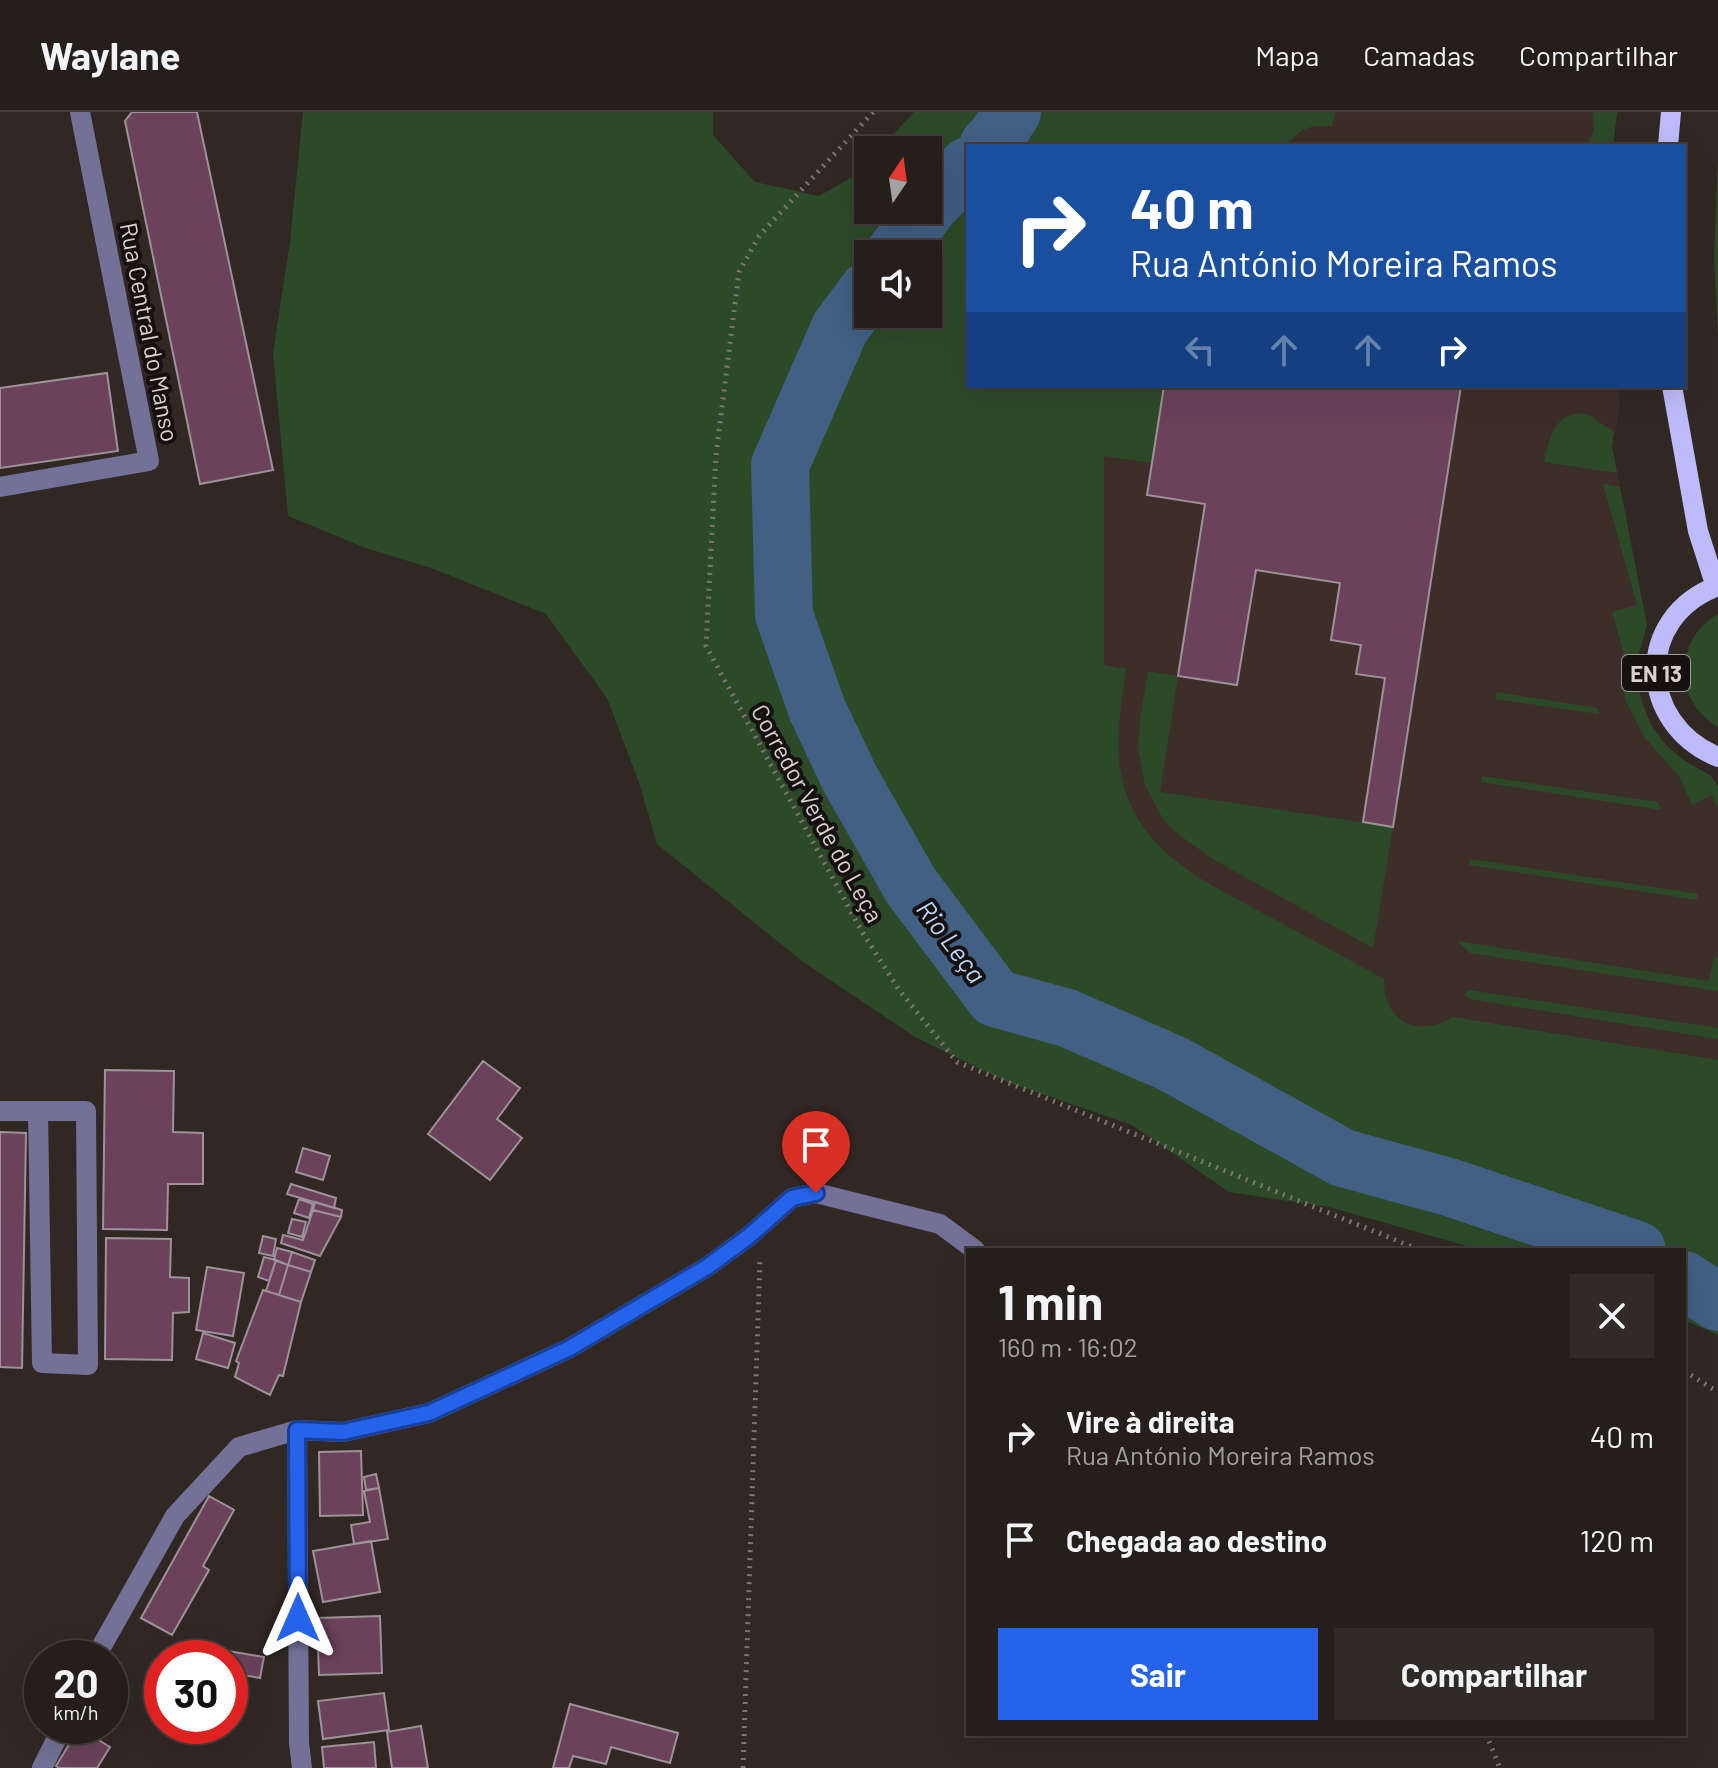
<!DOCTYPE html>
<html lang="pt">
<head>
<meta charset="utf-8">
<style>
  body { margin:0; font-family:Barlow,sans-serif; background:#312b28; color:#f1f3f6; height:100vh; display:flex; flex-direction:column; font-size:30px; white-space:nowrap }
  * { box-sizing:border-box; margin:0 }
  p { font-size:26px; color:#a3a2a3 }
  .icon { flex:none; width:44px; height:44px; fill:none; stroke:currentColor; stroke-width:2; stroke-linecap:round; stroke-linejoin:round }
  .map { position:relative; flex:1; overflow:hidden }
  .drawer { position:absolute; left:966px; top:1136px; width:720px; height:488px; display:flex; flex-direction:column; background:#251e1b; border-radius:0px; box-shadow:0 8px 32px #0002,0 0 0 2px #423c3a }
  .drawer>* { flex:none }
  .guide { position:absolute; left:966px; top:32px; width:720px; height:244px; border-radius:0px; box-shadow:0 8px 32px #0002,0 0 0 2px #423c3a; background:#1a4fa0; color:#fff; overflow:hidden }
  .needle { width:52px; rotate:13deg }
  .buttons { position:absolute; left:854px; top:24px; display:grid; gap:16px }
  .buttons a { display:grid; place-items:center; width:88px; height:88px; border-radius:0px; background:#251e1b; box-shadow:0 8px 32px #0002,0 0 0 2px #423c3a; font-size:40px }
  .speed { position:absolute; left:24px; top:1528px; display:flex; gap:16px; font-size:40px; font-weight:700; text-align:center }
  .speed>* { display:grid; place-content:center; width:104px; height:104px; border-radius:50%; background:#251e1b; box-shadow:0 8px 32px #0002,0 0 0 2px #423c3a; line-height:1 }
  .speed small { font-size:20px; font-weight:400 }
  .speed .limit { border:12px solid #d22; background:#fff; color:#111 }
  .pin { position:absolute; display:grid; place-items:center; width:68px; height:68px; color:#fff; margin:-82px -34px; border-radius:50% 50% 50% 0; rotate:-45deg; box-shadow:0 0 8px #0007 }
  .pin .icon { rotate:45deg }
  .me { position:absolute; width:88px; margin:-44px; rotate:0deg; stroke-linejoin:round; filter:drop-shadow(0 0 6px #0008) }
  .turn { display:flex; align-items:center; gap:28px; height:168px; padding:0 32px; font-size:36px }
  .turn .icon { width:104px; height:104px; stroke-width:2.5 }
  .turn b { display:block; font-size:56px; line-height:68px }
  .lanes { display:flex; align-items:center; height:76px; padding:0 32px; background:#0003; justify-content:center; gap:40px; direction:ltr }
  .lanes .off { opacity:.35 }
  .round { display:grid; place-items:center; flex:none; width:84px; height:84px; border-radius:0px; background:#312b28 }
  .headline { display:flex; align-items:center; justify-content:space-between; height:136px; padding:0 32px }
  h1 { font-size:48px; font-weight:700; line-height:60px }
  .cta { display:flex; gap:16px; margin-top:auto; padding:16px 32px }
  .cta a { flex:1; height:92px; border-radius:0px; background:#2563eb; color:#fff; font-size:32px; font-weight:700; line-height:92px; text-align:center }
  .cta a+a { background:#312b28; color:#f1f3f6 }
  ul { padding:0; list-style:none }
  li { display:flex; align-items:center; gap:24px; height:104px; padding:0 32px }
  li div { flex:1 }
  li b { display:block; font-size:30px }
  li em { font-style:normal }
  header { display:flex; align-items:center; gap:48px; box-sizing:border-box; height:112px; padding:0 40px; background:#251e1b; border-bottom:2px solid #423c3a }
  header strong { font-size:38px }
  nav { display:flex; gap:44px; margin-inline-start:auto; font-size:28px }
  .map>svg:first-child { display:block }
</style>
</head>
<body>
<header>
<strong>Waylane</strong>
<nav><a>Mapa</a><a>Camadas</a><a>Compartilhar</a></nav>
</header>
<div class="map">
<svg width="1718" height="1656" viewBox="0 0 1718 1656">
  <rect width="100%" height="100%" fill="#312824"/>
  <!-- built -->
  <path fill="#3e2e29" d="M1243,0h374l-4,34h-389z
    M1091,274h526l3,20 -8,40 35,179 -9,32v30l13,38 14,19 17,15 29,17 7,10v334l-392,-109 -243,-191z"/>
  <!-- green -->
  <path fill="#2c4a28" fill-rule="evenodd" d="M303,0h410v23l42,47 64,14 35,-20 14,-15v49h60v-60h-49l35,-38h421l-3,15c-19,-3 -34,1 -44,19h-320v240h196l-12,77 -48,-7v209l22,4c-6,44 -15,90 3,132 25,61 89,87 143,117 37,20 75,41 112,61 -1,43 34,60 69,38l265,43v275l-34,-15v-70h-203l-152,-43 -100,-15 -97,-67 -125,-43 -92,-45 -113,-76 -145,-117 -17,-59 -33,-87 -61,-84 -112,-45 -68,-21 -78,-32 -15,-163 17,-111zM868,142h60v60h-60z
    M1593,0h24l-4,34h-26l7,-15z
    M1718,44v180l-4,-79z
    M1580,301l11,3 23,16 -2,14 5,27 -73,-11c5,-21 9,-47 36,-49z
    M1603,372l17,3 27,138 -9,32v30l4,16 9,22 14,19 17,15 29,17 7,10v21l-7,-12 -19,10 -13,-29 -35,-39 -18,-36 -4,-17 2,-30 -12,-42 25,-7z
    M1718,502v113c-45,-26 -45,-87 0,-113z
    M1148,559l30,5 -18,116 233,35 -20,121 -162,-90 -37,-27 -11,-12 -18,-34 -7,-36 2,-29z
    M1496,580l101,16 2,6 -104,-15z
    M1482,664l176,26 3,8 -180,-28z
    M1470,747l216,33 12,2 -1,6 -228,-35z
    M1457,829l252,40 5,-24 4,1v33l-248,-38z
    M1468,878l250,38v11l-249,-40 -4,-5z"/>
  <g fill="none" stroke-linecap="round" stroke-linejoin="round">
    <!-- river -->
    <path stroke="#416084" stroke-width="58" d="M988,34l9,-10 15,-24
      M928,95l40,-41
      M894,142l32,-44
      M868,178l-28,38 -60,137 4,150 33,94 33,70 61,107 84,112 72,20 106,46 170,94 106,29 188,63
      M1684,1168l34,22"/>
  </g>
  <!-- building -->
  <path fill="#6b415c" stroke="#9c9298" stroke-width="2" d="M132,0h65l76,358 -73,14 -75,-363z
    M107,261l11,78 -118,17v-80z
    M1164,274h297l-68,441 -30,-5 22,-144 -29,-4 5,-29 -30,-5 9,-57 -84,-13 -19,115 -59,-9 27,-172 -58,-9z
    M483,949l37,27 -23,31 25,19 -32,42 -62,-46z
    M105,958l69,1 -1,61 30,1v51h-35l-1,46 -64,-1z
    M0,1020l26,1 -4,235 -22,-1z
    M303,1036l27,8 -7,24 -27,-8z
    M291,1072l45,14 -2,10 -47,-14z
    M299,1087l14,5 -4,14 -15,-5z
    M315,1090l27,8 -1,7 -28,-7z
    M313,1098l28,7 -21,39 -39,-13 2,-8 20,5z
    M292,1107l14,3 -4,15 -14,-4z
    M263,1124l13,3 -3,17 -14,-3z
    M106,1126l65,1 -1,38 19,1v34l-16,1 -1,47 -67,-1z
    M277,1136l15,4 -4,13 -14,-5z
    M292,1140l23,8 -4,12 -23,-7z
    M264,1145l12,3 -7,21 -11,-4z
    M276,1148l12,5 -9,30 -13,-4z
    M288,1153l23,7 -10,30 -22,-7z
    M207,1155l37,6 -11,63 -37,-6z
    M263,1178l38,12 -18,74 -4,-1 -9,20 -35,-18 4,-14 -3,-2z
    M203,1221l32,10 -7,25 -32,-9z
    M361,1339l2,64 -43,1 -1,-64z
    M376,1362l3,14 -13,2 -2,-13z
    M379,1376l9,51 -34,5 -3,-19 19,-3 -6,-31z
    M209,1384l25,14 -31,56 6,4 -37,65 -31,-17z
    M371,1429l9,51 -57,10 -10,-51z
    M380,1504l2,57 -63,2 -2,-57z
    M211,1536l53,9 -4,21 -30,-5v-15h-21z
    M384,1581l5,37 -66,9 -5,-38z
    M570,1592l108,29 -8,30 -59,-16 -5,17 -33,-8 -4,12h-16z
    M421,1614l7,42h-36l-5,-36z
    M79,1616l31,19 -13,21h-38l-3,-2z
    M374,1630l2,26h-52l-2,-21z"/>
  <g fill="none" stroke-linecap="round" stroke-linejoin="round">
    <!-- path -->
    <path stroke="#7d7572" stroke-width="5" stroke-dasharray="2 6" stroke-linecap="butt" d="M873,0l-114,124 -20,36 -23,183 -10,191 155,284 38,60 58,72 463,188
      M1684,1259l34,21
      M1486,1622l14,34
      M743,1656l17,-510"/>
    <!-- minor -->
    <path stroke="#737197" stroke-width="20" d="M0,375l149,-26 -69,-349
      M0,999h86l2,254 -46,-2 -4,-252
      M297,1318l2,313 3,25
      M95,1546l80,-142 64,-69 58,-17 46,2 86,-19 139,-64 139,-82 41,-30 44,-39 24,-5 124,31 35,26
      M42,1656l21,-42"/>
    <!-- major -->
    <path stroke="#bdbbfa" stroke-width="20" d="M1668,34l3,-34
      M1672,274l26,145 18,56
      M1718,474c-84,31 -81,138 0,171"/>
  </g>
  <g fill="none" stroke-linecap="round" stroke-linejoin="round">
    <!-- route casing -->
    <g stroke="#184099" stroke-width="20">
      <path id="route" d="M298,1506l-1,-188 46,2 86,-19 139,-64 139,-82 41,-30 44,-39 24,-5"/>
    </g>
    <!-- route -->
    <use href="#route" stroke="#2563eb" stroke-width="14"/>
  </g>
  <g text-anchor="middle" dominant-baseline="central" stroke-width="8" stroke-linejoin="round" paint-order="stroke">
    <!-- shield labels -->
    <rect fill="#161110" stroke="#9d9796" stroke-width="2" x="1622" y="543" width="68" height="36" rx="6"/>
    <g font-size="22" font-weight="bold" fill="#d7d1cf">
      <text x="1656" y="561">EN 13</text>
    </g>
    <!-- street labels -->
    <g font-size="24" fill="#d7d1cf" stroke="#161110">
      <text transform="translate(150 220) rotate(79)">Rua Central do Manso</text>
      <text transform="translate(818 701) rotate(61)">Corredor Verde do Leça</text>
    </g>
    <!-- water labels -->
    <g font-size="26" font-style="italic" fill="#b8d7fa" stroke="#161110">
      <text transform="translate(952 829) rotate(53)">Rio Leça</text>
    </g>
  </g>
</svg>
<div class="buttons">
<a><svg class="needle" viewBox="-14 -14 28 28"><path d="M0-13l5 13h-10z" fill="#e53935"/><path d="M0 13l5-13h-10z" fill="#a3a2a3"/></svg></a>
<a><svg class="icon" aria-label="sound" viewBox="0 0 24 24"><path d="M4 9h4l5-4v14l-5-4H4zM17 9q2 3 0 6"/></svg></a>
</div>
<div class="speed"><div>20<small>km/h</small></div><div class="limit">30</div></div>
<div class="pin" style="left:816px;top:1081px;background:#d93025"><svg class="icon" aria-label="arrive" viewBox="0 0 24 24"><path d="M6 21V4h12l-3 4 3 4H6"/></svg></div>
<svg class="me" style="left:298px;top:1506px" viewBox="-20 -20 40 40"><path d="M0-17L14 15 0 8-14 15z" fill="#2563eb" stroke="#fff" stroke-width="4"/></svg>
<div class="guide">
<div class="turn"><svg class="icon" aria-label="right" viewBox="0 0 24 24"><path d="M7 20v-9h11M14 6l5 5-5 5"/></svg><div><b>40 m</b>Rua António Moreira Ramos</div></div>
<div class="lanes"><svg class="icon off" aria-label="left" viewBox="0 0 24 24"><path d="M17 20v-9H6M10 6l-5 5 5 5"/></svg><svg class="icon off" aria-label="ahead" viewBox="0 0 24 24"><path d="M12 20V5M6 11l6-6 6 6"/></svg><svg class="icon off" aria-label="ahead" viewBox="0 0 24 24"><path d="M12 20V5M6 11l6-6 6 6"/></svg><svg class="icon" aria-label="right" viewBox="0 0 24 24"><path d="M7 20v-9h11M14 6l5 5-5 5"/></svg></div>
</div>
<section class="drawer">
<div class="headline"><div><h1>1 min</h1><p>160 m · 16:02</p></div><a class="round"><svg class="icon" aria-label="close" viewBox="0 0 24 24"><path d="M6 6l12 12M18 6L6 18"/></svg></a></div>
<ul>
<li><svg class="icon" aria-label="right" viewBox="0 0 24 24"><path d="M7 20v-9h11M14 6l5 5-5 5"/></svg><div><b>Vire à direita</b><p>Rua António Moreira Ramos</p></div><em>40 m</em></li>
<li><svg class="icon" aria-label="arrive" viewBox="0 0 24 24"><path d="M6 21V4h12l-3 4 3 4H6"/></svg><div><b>Chegada ao destino</b></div><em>120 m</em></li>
</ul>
<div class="cta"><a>Sair</a><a>Compartilhar</a></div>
</section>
</div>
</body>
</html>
